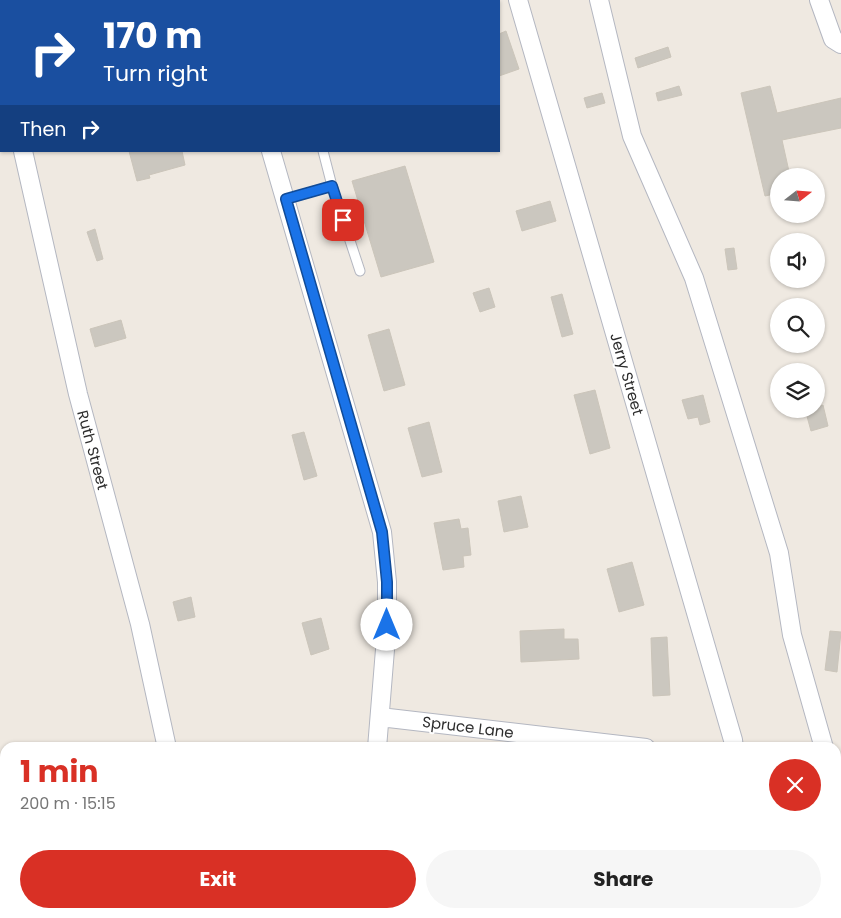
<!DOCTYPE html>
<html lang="en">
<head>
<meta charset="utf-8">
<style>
  body { margin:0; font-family:Poppins,sans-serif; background:#f6f6f6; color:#222; height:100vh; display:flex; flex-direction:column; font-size:19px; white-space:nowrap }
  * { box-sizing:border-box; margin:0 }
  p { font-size:16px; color:#767676 }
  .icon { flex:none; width:28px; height:28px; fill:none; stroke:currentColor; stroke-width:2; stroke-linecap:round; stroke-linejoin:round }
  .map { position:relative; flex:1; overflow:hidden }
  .side { position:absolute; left:0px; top:742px; width:841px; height:176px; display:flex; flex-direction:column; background:#fff; border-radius:15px 15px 0 0; box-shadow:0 1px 4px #0004 }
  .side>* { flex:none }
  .top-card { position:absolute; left:0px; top:0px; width:500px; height:152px; box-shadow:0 1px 4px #0004; background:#1a4fa0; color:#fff; overflow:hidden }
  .needle { width:32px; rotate:73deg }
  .tools { position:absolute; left:770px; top:168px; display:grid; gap:10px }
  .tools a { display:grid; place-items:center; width:55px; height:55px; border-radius:50%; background:#fff; box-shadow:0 1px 4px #0004; font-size:25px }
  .pin { position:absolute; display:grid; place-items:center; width:42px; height:42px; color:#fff; margin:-21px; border-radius:10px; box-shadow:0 2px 8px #0006 }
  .me { position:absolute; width:55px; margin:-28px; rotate:0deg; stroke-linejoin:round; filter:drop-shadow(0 0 4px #0008) }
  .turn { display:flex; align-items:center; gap:18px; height:105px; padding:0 20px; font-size:22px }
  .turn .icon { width:65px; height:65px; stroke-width:2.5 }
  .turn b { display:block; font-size:35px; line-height:42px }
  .then { display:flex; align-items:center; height:48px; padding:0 20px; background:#0003; gap:10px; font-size:19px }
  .round { display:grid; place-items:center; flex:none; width:52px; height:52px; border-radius:26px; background:#f6f6f6 }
  .summary { display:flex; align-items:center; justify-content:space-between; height:85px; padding:0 20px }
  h1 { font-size:30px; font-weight:700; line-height:38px; color:#d93025 }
  .action { display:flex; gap:10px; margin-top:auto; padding:10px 20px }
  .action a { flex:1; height:58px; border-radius:30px; background:#d93025; color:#fff; font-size:20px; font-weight:700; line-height:58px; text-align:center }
  .action a+a { background:#f6f6f6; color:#222 }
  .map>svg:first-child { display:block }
</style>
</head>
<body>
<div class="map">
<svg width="841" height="918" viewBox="0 0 841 918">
  <rect width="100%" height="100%" fill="#efe9e1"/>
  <!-- building -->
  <path fill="#cbc7bf" stroke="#cbc5ba" d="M506,31l13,38 -20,7v-42z
    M668,47l3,10 -33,11 -3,-10z
    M679,86l3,9 -24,6 -2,-8z
    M770,86l7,27 64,-15v30l-59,12 8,36h-11v17l-14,3 -24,-103z
    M602,93l3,10 -18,5 -3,-10z
    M129,151h53l3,14 -36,10 1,3 -13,3z
    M405,166l29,96 -53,15 -29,-96z
    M550,201l6,20 -34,10 -6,-20z
    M95,229l8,30 -6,2 -10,-29z
    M734,248l3,21 -9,1 -3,-21z
    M489,288l6,19 -15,5 -7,-19z
    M562,294l11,40 -11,3 -11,-40z
    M121,320l5,18 -31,9 -5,-18z
    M389,329l16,56 -21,6 -16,-56z
    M595,390l15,58 -20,6 -16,-59z
    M703,395l7,27 -10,3 -2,-8 -10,2 -6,-19z
    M823,405l5,21 -17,5 -6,-22h11v-2z
    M429,422l13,50 -20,5 -14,-49z
    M304,432l13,44 -13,4 -12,-45z
    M521,496l7,31 -24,5 -6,-31z
    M459,519l2,10 7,-1 3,27 -8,1 1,11 -21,3 -9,-47z
    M632,562l12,43 -25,7 -12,-43z
    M191,597l4,20 -17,4 -5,-19z
    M321,618l8,31 -18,6 -9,-32z
    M564,629v10h14l1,20 -58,3 -1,-31z
    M830,631l11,1 -4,40 -12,-2z
    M667,637l3,58 -17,1 -2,-58z
    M491,914h28l1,1 -5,1 1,2h-24z"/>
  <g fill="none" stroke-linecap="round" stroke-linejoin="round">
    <!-- service casing -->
    <g stroke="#b4b7c1" stroke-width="11">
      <path id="service" d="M323,151l9,35
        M286,199l46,-13 28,85"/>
    </g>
    <!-- minor casing -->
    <g stroke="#b4b7c1" stroke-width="20">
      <path id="minor" d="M178,0v1
        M518,0l215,740 1,8
        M599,0l33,136 62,142 85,275 13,82 32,113
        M819,0l14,39 8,5
        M23,151l55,243 62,230 27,124
        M271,151l111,381 5,50v43l-10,123
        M380,717l266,31
        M836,790l5,16
        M207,914l1,4
        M403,914l1,4
        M773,914l1,4"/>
    </g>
    <!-- primary casing -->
    <g stroke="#c9c9c9" stroke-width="30">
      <path id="primary" d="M342,1l6,-1
        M0,72l1,-1"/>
    </g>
    <!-- service -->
    <use href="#service" stroke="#fff" stroke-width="9"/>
    <!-- minor -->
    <use href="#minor" stroke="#fff" stroke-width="18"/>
    <!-- primary -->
    <use href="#primary" stroke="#f2d163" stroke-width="28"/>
  </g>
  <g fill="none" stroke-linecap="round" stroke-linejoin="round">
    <!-- route casing -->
    <g stroke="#114b97" stroke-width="12">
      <path id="route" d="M343,220l-11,-34 -46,13 96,333 5,50v43"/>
    </g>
    <!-- route -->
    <use href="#route" stroke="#1a73e8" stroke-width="9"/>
  </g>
  <g text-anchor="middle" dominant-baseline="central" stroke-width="4" stroke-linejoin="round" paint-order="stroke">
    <!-- street labels -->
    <g font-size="15" fill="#2e2e2e" stroke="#fff">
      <text transform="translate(627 374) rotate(74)">Jerry Street</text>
      <text transform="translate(93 450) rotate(75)">Ruth Street</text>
      <text transform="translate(468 727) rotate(7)">Spruce Lane</text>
    </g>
  </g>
</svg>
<div class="tools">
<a><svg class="needle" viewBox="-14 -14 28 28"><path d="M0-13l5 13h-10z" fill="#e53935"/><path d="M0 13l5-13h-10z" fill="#767676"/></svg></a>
<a><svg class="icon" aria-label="sound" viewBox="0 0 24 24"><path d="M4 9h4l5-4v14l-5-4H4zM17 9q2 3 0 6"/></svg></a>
<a><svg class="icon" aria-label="search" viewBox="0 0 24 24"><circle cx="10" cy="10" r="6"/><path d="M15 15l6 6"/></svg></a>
<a><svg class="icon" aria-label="layers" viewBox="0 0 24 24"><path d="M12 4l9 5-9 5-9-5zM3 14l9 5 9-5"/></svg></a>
</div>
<div class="pin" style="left:343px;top:220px;background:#d93025"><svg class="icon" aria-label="arrive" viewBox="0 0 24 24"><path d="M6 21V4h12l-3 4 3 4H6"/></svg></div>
<svg class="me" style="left:387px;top:625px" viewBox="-20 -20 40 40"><circle r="19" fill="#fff"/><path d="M0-13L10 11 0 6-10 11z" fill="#1a73e8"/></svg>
<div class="top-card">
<div class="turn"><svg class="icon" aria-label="right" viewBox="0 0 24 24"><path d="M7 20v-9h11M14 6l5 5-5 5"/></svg><div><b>170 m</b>Turn right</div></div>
<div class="then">Then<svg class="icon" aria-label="right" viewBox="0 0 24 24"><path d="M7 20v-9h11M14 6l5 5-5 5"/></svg></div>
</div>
<section class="side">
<div class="summary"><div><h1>1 min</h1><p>200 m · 15:15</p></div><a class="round" style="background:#d93025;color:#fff"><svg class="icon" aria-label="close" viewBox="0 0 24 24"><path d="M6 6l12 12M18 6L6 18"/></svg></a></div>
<div class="action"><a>Exit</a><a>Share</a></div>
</section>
</div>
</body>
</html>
